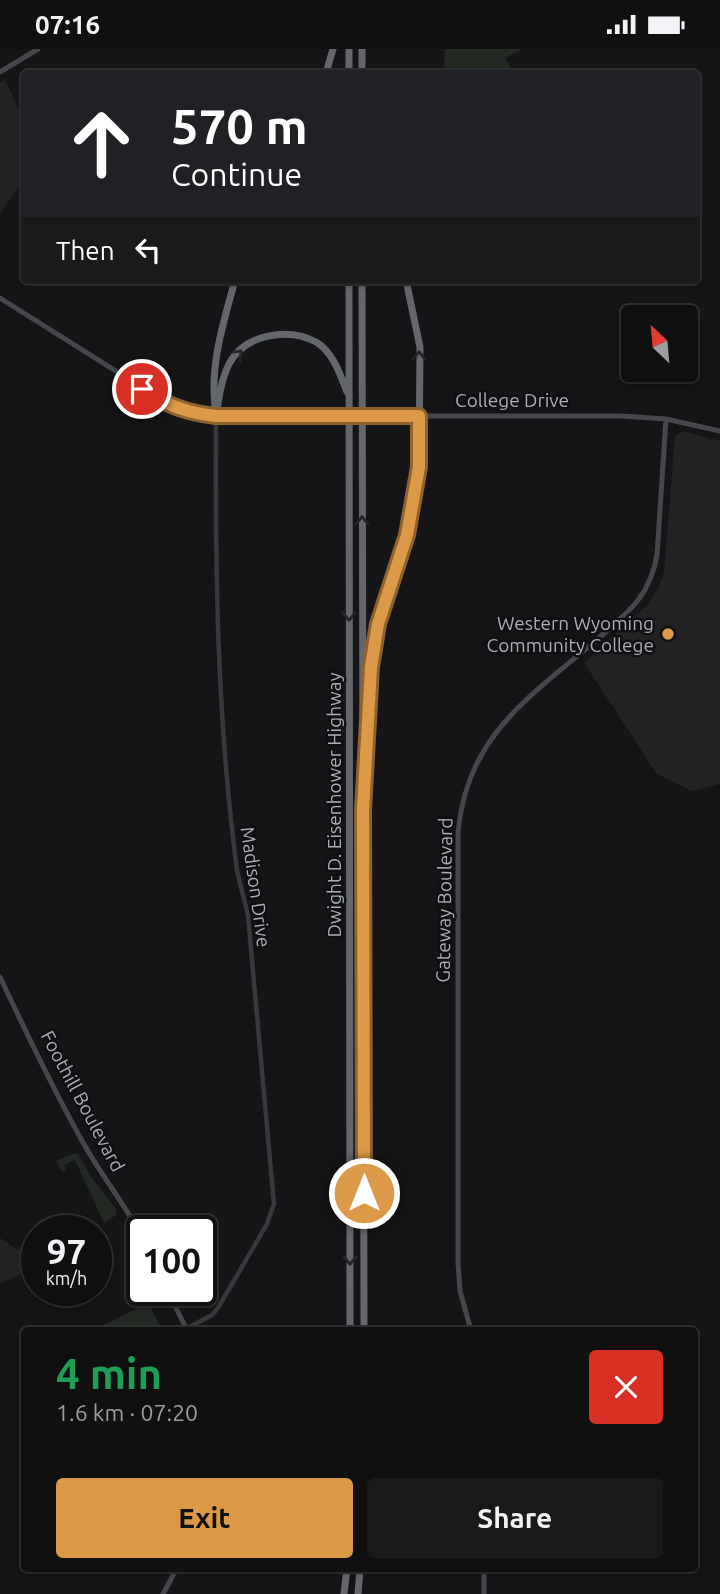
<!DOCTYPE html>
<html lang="en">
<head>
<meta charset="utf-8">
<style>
  body { margin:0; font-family:Ubuntu,sans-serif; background:#19191a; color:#f1f3f6; height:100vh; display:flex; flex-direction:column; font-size:26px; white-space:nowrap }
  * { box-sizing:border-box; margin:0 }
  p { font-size:23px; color:#9c9d9f }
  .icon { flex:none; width:38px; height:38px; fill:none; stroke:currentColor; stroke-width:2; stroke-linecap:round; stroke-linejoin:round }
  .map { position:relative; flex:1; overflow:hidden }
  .sheet { position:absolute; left:21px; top:1278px; width:677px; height:245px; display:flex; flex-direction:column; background:#101011; border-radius:7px; box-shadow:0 2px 5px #0004,0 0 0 2px #303031 }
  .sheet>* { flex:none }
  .top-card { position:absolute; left:21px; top:21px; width:679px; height:214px; border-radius:7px; box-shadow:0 2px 5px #0004,0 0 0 2px #303031; background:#202124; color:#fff; overflow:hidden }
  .needle { width:46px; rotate:334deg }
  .fabs { position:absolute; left:621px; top:256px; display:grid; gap:14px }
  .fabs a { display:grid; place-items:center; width:77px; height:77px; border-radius:7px; background:#101011; box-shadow:0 2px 5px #0004,0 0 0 2px #303031; font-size:35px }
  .speed { position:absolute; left:21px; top:1166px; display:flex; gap:14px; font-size:35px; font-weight:700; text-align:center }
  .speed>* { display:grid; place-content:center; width:91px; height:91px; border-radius:50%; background:#101011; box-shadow:0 2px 5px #0004,0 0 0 2px #303031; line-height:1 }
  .speed small { font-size:18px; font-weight:400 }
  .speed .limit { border:4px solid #111; border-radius:10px; background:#fff; color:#111 }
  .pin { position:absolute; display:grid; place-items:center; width:60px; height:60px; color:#fff; margin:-30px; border:4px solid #fff; border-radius:50%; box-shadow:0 2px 7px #0007 }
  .me { position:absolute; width:77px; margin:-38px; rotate:0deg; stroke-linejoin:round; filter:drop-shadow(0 0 5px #0008) }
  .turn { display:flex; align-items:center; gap:24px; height:147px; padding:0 35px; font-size:32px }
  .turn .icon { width:91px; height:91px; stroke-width:2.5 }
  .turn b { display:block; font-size:49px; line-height:60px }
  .then { display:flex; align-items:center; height:66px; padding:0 35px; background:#0003; gap:14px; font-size:26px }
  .round { display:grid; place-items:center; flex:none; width:74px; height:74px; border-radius:7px; background:#19191a }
  .head { display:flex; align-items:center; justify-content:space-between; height:119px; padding:0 35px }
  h1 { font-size:42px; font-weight:700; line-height:52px; color:#1e9e55 }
  .primary-button { display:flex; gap:14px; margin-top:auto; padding:14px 35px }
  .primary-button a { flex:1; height:80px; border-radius:7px; background:#dc9948; color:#111; font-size:28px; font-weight:700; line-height:80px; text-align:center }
  .primary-button a+a { background:#19191a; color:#f1f3f6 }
  .status { display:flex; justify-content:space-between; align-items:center; height:49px; padding:0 35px; background:#101011; direction:ltr }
  .status svg { height:19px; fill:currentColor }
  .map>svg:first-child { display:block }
</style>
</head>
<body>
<div class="status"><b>07:16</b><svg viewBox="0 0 49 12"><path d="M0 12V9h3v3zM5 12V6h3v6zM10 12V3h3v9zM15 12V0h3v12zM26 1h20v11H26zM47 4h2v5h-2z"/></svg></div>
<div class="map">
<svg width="720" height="1545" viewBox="0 0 720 1545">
  <rect width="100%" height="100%" fill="#151517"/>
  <!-- built -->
  <path fill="#212223" d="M5,31l19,39v60l-24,35v-131z
    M683,382l37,10v343l-28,7 -35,-17 -73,-111 63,-58 11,-16 6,-16 11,-137z
    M0,1189l17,11 13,1 2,19 -32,15z"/>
  <!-- green -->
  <path fill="#222822" d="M445,0h78l-18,9 8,13 4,2h-73z
    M72,1105h6l14,24 24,31v6l-12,8 -29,-63 -11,5 2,5 -4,2 -6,-11z
    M148,1254l14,27h-69l5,-2z"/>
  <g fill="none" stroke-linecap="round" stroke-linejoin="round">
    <!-- tertiary -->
    <path stroke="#37383b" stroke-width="4.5" d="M186,1280l26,-14 6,-7 49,-84 7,-20 -26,-288c-3,-15 -8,-31 -11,-46 -20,-150 -22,-302 -21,-453"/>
    <!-- secondary -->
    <path stroke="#45474b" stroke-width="5" d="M0,23l38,-23
      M0,249l173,109c47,15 99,9 148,9
      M389,367h233l44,3 54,12
      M0,928c27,57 54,114 85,169 18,32 41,59 57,92
      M167,1241l20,40
      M471,1281l-11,-39 -2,-28v-430c9,-100 74,-137 143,-197 30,-26 49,-41 56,-81l9,-136
      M163,1545l14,-26
      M484,1545v-26"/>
    <!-- motorway -->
    <path stroke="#63666c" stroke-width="7" d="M326,24l7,-24
      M349,24v-24
      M362,24v-24
      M349,231l1,1050
      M362,231l2,1050
      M215,357c-5,-43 9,-85 20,-126
      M216,367c3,-18 5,-36 13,-52 16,-30 59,-37 87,-22 17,10 24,32 31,50
      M367,683l4,-65 7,-43 28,-89 13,-68 1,-120 -14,-67
      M344,1545l3,-26
      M358,1545l2,-26"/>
    <!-- secondary-bridge -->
    <path stroke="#45474b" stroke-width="5" d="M321,367h68"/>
  </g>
  <!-- one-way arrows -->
  <defs><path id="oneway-chevron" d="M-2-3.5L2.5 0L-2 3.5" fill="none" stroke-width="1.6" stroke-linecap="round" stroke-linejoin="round" transform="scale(1.75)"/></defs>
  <g stroke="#252628">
    <use href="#oneway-chevron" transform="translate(238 305) rotate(-46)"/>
    <use href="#oneway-chevron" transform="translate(419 307) rotate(-90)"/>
    <use href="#oneway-chevron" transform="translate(362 472) rotate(-90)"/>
    <use href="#oneway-chevron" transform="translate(349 567) rotate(90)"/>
    <use href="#oneway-chevron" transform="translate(350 1211) rotate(90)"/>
  </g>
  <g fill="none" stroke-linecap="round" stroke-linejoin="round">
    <!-- route casing -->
    <g stroke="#8f632f" stroke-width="18">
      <path id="route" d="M142,340c24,16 45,24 74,27h203v51l-12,68 -29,89 -7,43 -8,143 1,383"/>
    </g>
    <!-- route -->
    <use href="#route" stroke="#dc9948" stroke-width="12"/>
  </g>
  <!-- markers -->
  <circle fill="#dc9948" stroke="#101012" stroke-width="2.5" cx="668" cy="585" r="7"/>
  <g text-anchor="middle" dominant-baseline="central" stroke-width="5" stroke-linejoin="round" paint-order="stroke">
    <!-- street labels -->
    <g font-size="19" fill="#a9aeb5" stroke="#101012">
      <text x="512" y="351">College Drive</text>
      <text transform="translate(334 756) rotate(-90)">Dwight D. Eisenhower Highway</text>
      <text transform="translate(256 838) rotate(82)">Madison Drive</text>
      <text transform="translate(444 851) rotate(-89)">Gateway Boulevard</text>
      <text transform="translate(83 1052) rotate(62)">Foothill Boulevard</text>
    </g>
    <!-- poi labels -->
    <g font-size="19" fill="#a9aeb5" stroke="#101012" text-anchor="end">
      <text x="654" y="574">Western Wyoming<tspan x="654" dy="22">Community College</tspan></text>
    </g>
  </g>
</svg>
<div class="fabs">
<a><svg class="needle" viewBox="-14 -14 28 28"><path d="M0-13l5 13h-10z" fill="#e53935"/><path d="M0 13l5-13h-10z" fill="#9c9d9f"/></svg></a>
</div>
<div class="speed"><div>97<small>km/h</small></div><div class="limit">100</div></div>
<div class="pin" style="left:142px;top:340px;background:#d93025"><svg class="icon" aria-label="arrive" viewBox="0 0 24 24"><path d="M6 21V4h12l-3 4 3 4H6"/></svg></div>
<svg class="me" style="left:364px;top:1144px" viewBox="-20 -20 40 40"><circle r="17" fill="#dc9948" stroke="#fff" stroke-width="3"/><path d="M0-11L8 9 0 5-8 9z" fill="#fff"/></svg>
<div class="top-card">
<div class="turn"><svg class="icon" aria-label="ahead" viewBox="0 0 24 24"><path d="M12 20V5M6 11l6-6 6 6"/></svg><div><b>570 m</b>Continue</div></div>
<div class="then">Then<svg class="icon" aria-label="left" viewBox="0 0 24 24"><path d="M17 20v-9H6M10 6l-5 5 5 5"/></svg></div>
</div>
<section class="sheet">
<div class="head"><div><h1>4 min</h1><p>1.6 km · 07:20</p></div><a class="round" style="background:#d93025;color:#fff"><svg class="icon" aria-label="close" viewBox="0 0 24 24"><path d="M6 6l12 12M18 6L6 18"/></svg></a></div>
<div class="primary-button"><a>Exit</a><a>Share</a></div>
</section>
</div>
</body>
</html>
